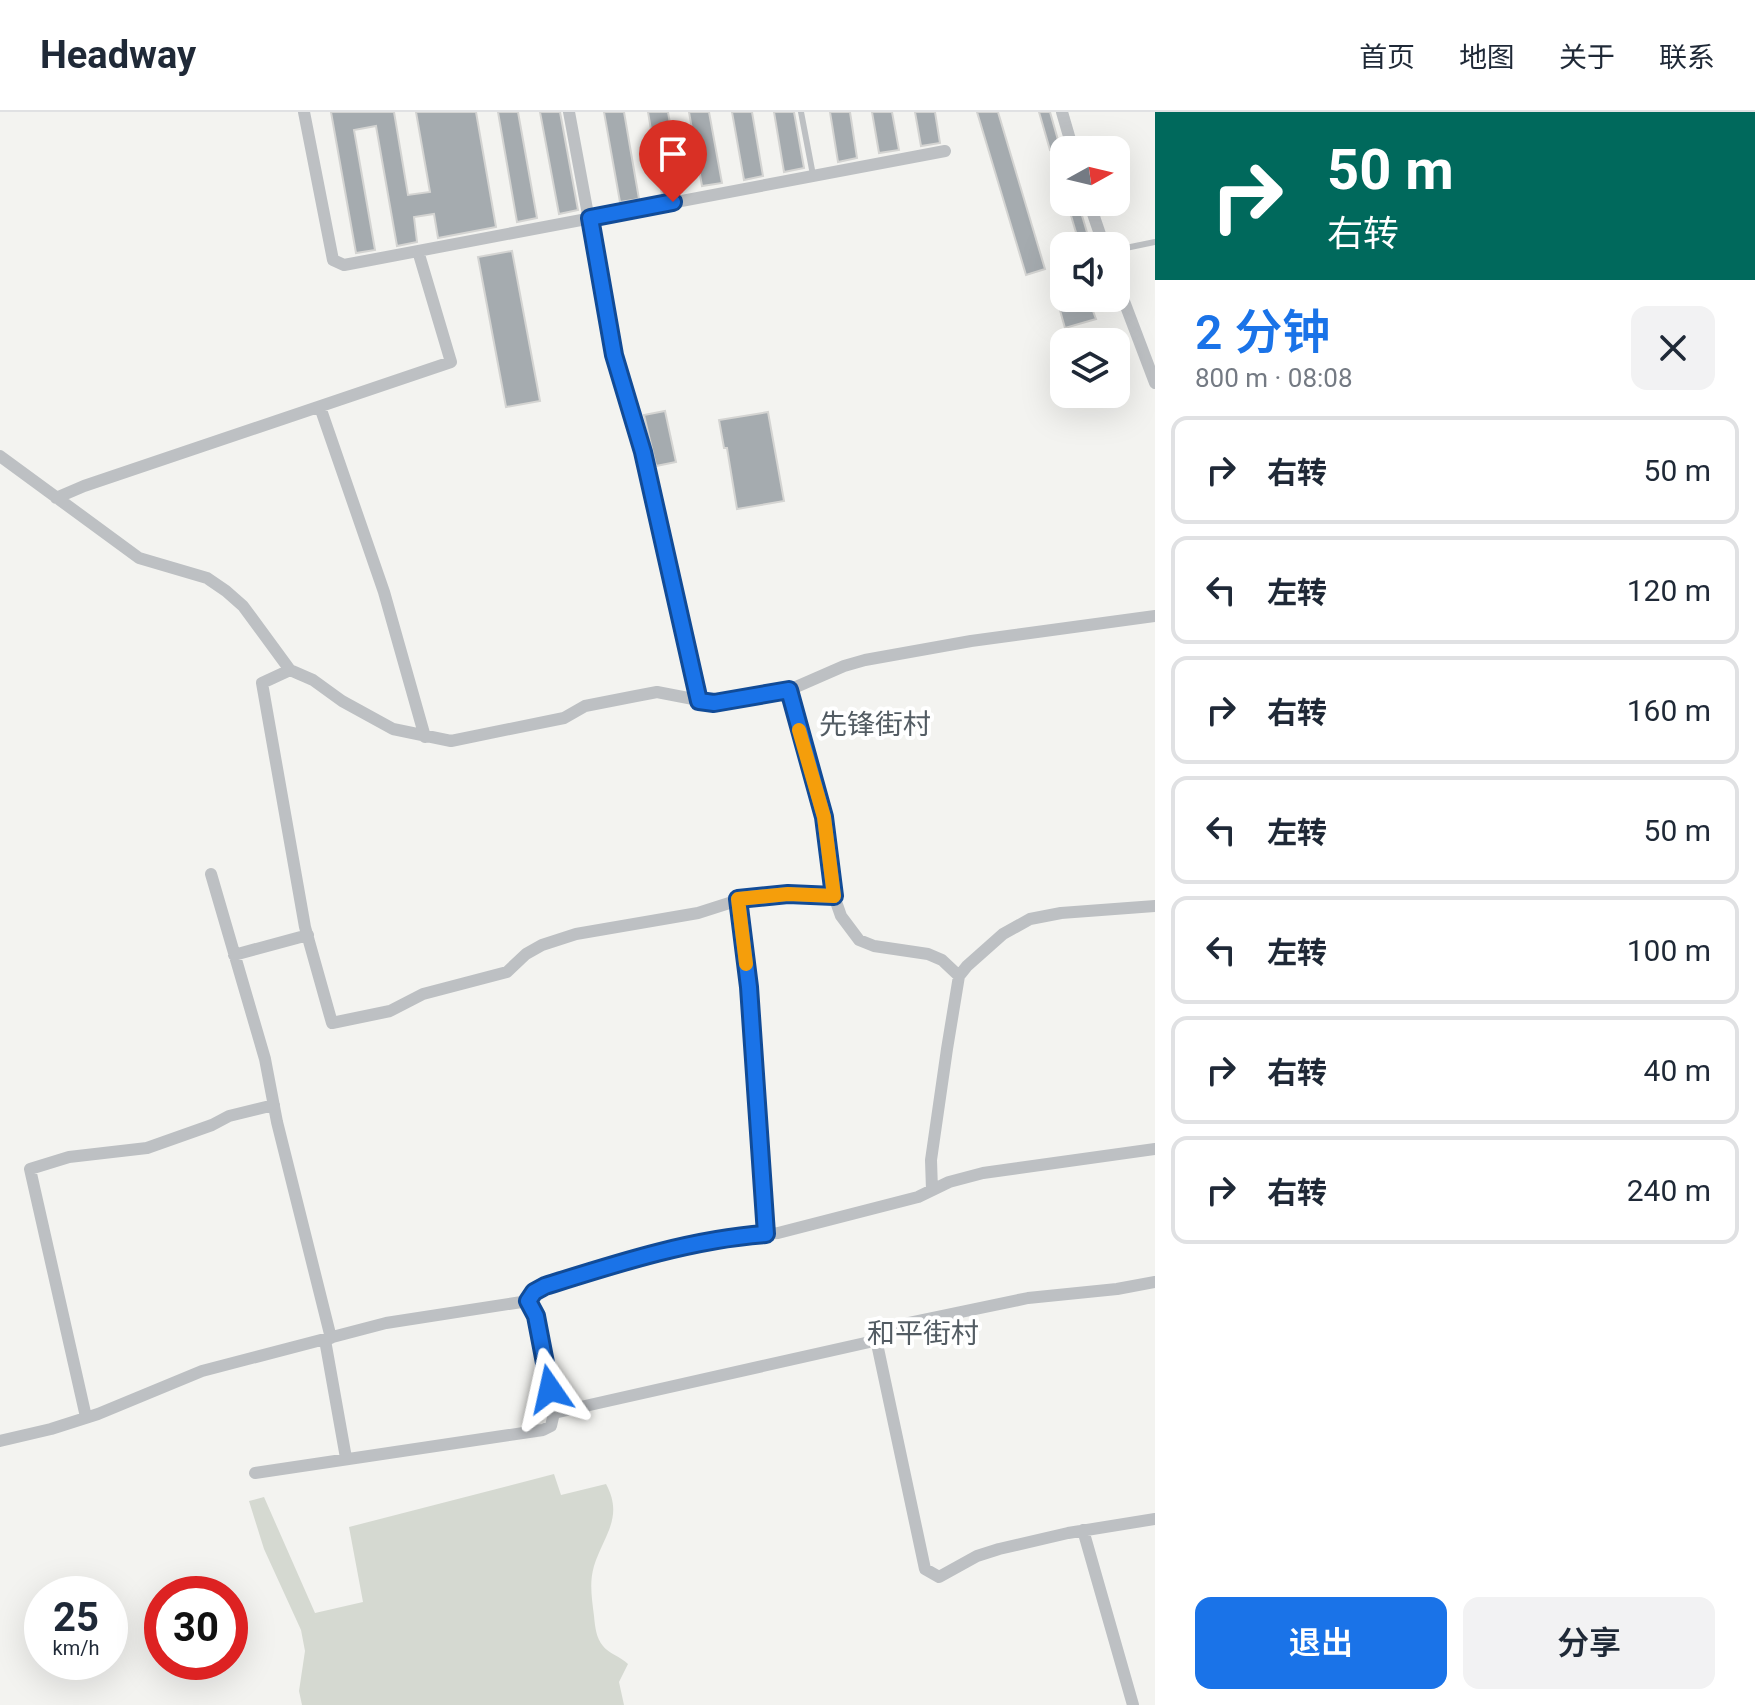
<!DOCTYPE html>
<html lang="zh">
<head>
<meta charset="utf-8">
<style>
  body { margin:0; font-family:Roboto,"Noto Sans SC",sans-serif; background:#f2f2f3; color:#1f2937; height:100vh; display:flex; flex-direction:column; font-size:30px; white-space:nowrap }
  * { box-sizing:border-box; margin:0 }
  p { font-size:26px; color:#747a83 }
  .icon { flex:none; width:44px; height:44px; fill:none; stroke:currentColor; stroke-width:2; stroke-linecap:round; stroke-linejoin:round }
  .map { position:relative; flex:1; overflow:hidden }
  .side { display:flex; flex-direction:column; background:#fff; width:600px }
  .side>* { flex:none }
  .hud { background:#00695c; color:#fff; overflow:hidden }
  .needle { width:52px; rotate:82deg }
  .fabs { position:absolute; left:1050px; top:24px; display:grid; gap:16px }
  .fabs a { display:grid; place-items:center; width:80px; height:80px; border-radius:16px; background:#fff; box-shadow:0 8px 32px #0002; font-size:40px }
  .speed { position:absolute; left:24px; top:1464px; display:flex; gap:16px; font-size:40px; font-weight:700; text-align:center }
  .speed>* { display:grid; place-content:center; width:104px; height:104px; border-radius:50%; background:#fff; box-shadow:0 8px 32px #0002; line-height:1 }
  .speed small { font-size:20px; font-weight:400 }
  .speed .limit { border:12px solid #d22; background:#fff; color:#111 }
  .pin { position:absolute; display:grid; place-items:center; width:68px; height:68px; color:#fff; margin:-82px -34px; border-radius:50% 50% 50% 0; rotate:-45deg; box-shadow:0 0 8px #0007 }
  .pin .icon { rotate:45deg }
  .me { position:absolute; width:88px; margin:-44px; rotate:349deg; stroke-linejoin:round; filter:drop-shadow(0 0 6px #0008) }
  .turn { display:flex; align-items:center; gap:28px; height:168px; padding:0 40px; font-size:36px }
  .turn .icon { width:104px; height:104px; stroke-width:2.5 }
  .turn b { display:block; font-size:56px; line-height:68px }
  .round { display:grid; place-items:center; flex:none; width:84px; height:84px; border-radius:16px; background:#f2f2f3 }
  .summary { display:flex; align-items:center; justify-content:space-between; height:136px; padding:0 40px }
  h1 { font-size:48px; font-weight:600; line-height:60px; color:#1a73e8 }
  .button { display:flex; gap:16px; margin-top:auto; padding:16px 40px }
  .button a { flex:1; height:92px; border-radius:16px; background:#1a73e8; color:#fff; font-size:32px; font-weight:600; line-height:92px; text-align:center }
  .button a+a { background:#f2f2f3; color:#1f2937 }
  ul { padding:0; list-style:none }
  li { display:flex; align-items:center; gap:24px; height:108px; margin:0 16px 12px; padding:0 24px; border:4px solid #e0e1e3; border-radius:16px }
  li div { flex:1 }
  li b { display:block; font-size:30px }
  li em { font-style:normal }
  header { display:flex; align-items:center; gap:48px; box-sizing:border-box; height:112px; padding:0 40px; background:#fff; border-bottom:2px solid #e0e1e3 }
  header strong { font-size:38px }
  nav { display:flex; gap:44px; margin-inline-start:auto; font-size:28px }
  main { display:flex; flex:1; min-height:0 }
  .map>svg:first-child { display:block }
</style>
</head>
<body>
<header>
<strong>Headway</strong>
<nav><a>首页</a><a>地图</a><a>关于</a><a>联系</a></nav>
</header>
<main>
<div class="map">
<svg width="1155" height="1593" viewBox="0 0 1155 1593">
  <rect width="100%" height="100%" fill="#f3f3f0"/>
  <!-- green -->
  <path fill="#d5d9d1" d="M554,1362l7,21 45,-11c18,33 -2,51 -12,82 -5,17 -2,33 0,50 1,10 2,22 9,30 5,7 18,11 25,18l-9,18 5,23h-322l-3,-14 6,-40 -4,-21 -37,-81 -15,-48 15,-4 51,116 48,-11 -14,-75z"/>
  <!-- building -->
  <path fill="#a5abaf" stroke="#d4d4d2" stroke-width="2" d="M331,0h63l14,83 22,-3 -14,-80h60l20,115 -58,11 -4,-24 -20,3 3,25 -20,4 -21,-120 -22,4 21,120 -19,3z
    M498,0h20l19,106 -20,4z
    M540,0h20l18,98 -19,4z
    M604,0h20l15,87 -19,3z
    M648,0h20l14,80 -20,3z
    M689,0h20l13,71 -20,3z
    M732,0h20l11,64 -19,4z
    M774,0h20l10,56 -20,4z
    M830,0h20l7,46 -19,4z
    M872,0h20l7,38 -20,3z
    M915,0h20l5,31 -19,3z
    M977,0h21l47,157 -19,6z
    M1039,0h11l10,35 -10,3z
    M1067,90h11l13,44h-11z
    M512,139l28,150 -34,6 -28,-150z
    M1064,166v20h49l3,6 -23,7 3,8 -31,9 -13,-46z
    M665,299l11,51 -20,4 -12,-51z
    M768,300l16,89 -47,8 -10,-61h-3l-5,-28z"/>
  <g fill="none" stroke-linecap="round" stroke-linejoin="round">
    <!-- lane -->
    <path stroke="#bdc0c3" stroke-width="6" d="M801,0l12,63
      M1116,138l39,-8"/>
    <!-- street -->
    <path stroke="#bdc0c3" stroke-width="12" d="M304,0l29,148 11,5 601,-114
      M569,0l45,243 29,97 56,249
      M1062,0l11,38
      M1089,90l15,44
      M1116,168l39,103
      M320,295l64,185 41,145
      M0,344l139,102 68,20 19,13 17,15 47,64 23,10 29,21 51,28 58,12 113,-23 21,-12 51,-10 21,-4 57,11 75,-13 55,-24 21,-6 106,-19 184,-25
      M56,386l28,-12 367,-124 -33,-111
      M290,558l-28,13 43,244 27,96 58,-12 33,-17 84,-22 19,-18 16,-9 34,-11 122,-21 50,-16 40,-3 46,2
      M789,578l35,127 10,79 7,20 18,24 15,6 54,8 14,6 17,16
      M211,762l54,185 12,63 54,216
      M738,787l11,88 17,247
      M234,843l74,-20
      M932,1078l-1,-30 16,-111 12,-73 8,-10 36,-32 27,-15 31,-6 94,-7
      M876,1227l49,230 14,8 38,-21 22,-7 69,-16 87,-14
      M325,1228l21,118
      M554,1301l320,-72 34,-18 120,-25 89,-9 38,-7
      M86,1305l-56,-248 39,-12 78,-9 65,-23 17,-9 45,-11
      M0,1329l51,-12 47,-15 104,-43 184,-48 142,-22 6,-9 11,-6 73,-23 127,-28 33,-2 140,-36 31,-15 34,-9 172,-24
      M255,1361l288,-43 8,-4 3,-13 -18,-97 -8,-15
      M1083,1418l50,175"/>
  </g>
  <g fill="none" stroke-linecap="round" stroke-linejoin="round">
    <!-- route casing -->
    <g stroke="#114b97" stroke-width="20">
      <path id="route" d="M550,1277l-14,-73 -8,-15 6,-9 11,-6c70,-22 147,-47 221,-52l-17,-247 -11,-88 50,-5 46,2 -10,-79 -35,-127 -75,13 -15,-2 -56,-249 -29,-97 -24,-137 83,-16"/>
    </g>
    <!-- route -->
    <use href="#route" stroke="#1a73e8" stroke-width="14"/>
    <!-- slow -->
    <path stroke="#f59e0b" stroke-width="14" d="M746,852l-8,-65 50,-5 46,2 -10,-79 -25,-87"/>
  </g>
  <g text-anchor="middle" dominant-baseline="central" stroke-width="8" stroke-linejoin="round" paint-order="stroke">
    <!-- quarter labels -->
    <g font-size="28" fill="#535c63" stroke="#fff">
      <text x="875" y="612">先锋街村</text>
      <text x="923" y="1221">和平街村</text>
    </g>
  </g>
</svg>
<div class="fabs">
<a><svg class="needle" viewBox="-14 -14 28 28"><path d="M0-13l5 13h-10z" fill="#e53935"/><path d="M0 13l5-13h-10z" fill="#747a83"/></svg></a>
<a><svg class="icon" aria-label="sound" viewBox="0 0 24 24"><path d="M4 9h4l5-4v14l-5-4H4zM17 9q2 3 0 6"/></svg></a>
<a><svg class="icon" aria-label="layers" viewBox="0 0 24 24"><path d="M12 4l9 5-9 5-9-5zM3 14l9 5 9-5"/></svg></a>
</div>
<div class="speed"><div>25<small>km/h</small></div><div class="limit">30</div></div>
<div class="pin" style="left:673px;top:90px;background:#d93025"><svg class="icon" aria-label="arrive" viewBox="0 0 24 24"><path d="M6 21V4h12l-3 4 3 4H6"/></svg></div>
<svg class="me" style="left:550px;top:1277px" viewBox="-20 -20 40 40"><path d="M0-17L14 15 0 8-14 15z" fill="#1a73e8" stroke="#fff" stroke-width="4"/></svg>
</div>
<section class="side">
<div class="hud">
<div class="turn"><svg class="icon" aria-label="right" viewBox="0 0 24 24"><path d="M7 20v-9h11M14 6l5 5-5 5"/></svg><div><b>50 m</b>右转</div></div>
</div>
<div class="summary"><div><h1>2 分钟</h1><p>800 m · 08:08</p></div><a class="round"><svg class="icon" aria-label="close" viewBox="0 0 24 24"><path d="M6 6l12 12M18 6L6 18"/></svg></a></div>
<ul>
<li><svg class="icon" aria-label="right" viewBox="0 0 24 24"><path d="M7 20v-9h11M14 6l5 5-5 5"/></svg><div><b>右转</b></div><em>50 m</em></li>
<li><svg class="icon" aria-label="left" viewBox="0 0 24 24"><path d="M17 20v-9H6M10 6l-5 5 5 5"/></svg><div><b>左转</b></div><em>120 m</em></li>
<li><svg class="icon" aria-label="right" viewBox="0 0 24 24"><path d="M7 20v-9h11M14 6l5 5-5 5"/></svg><div><b>右转</b></div><em>160 m</em></li>
<li><svg class="icon" aria-label="left" viewBox="0 0 24 24"><path d="M17 20v-9H6M10 6l-5 5 5 5"/></svg><div><b>左转</b></div><em>50 m</em></li>
<li><svg class="icon" aria-label="left" viewBox="0 0 24 24"><path d="M17 20v-9H6M10 6l-5 5 5 5"/></svg><div><b>左转</b></div><em>100 m</em></li>
<li><svg class="icon" aria-label="right" viewBox="0 0 24 24"><path d="M7 20v-9h11M14 6l5 5-5 5"/></svg><div><b>右转</b></div><em>40 m</em></li>
<li><svg class="icon" aria-label="right" viewBox="0 0 24 24"><path d="M7 20v-9h11M14 6l5 5-5 5"/></svg><div><b>右转</b></div><em>240 m</em></li>
</ul>
<div class="button"><a>退出</a><a>分享</a></div>
</section>
</main>
</body>
</html>
